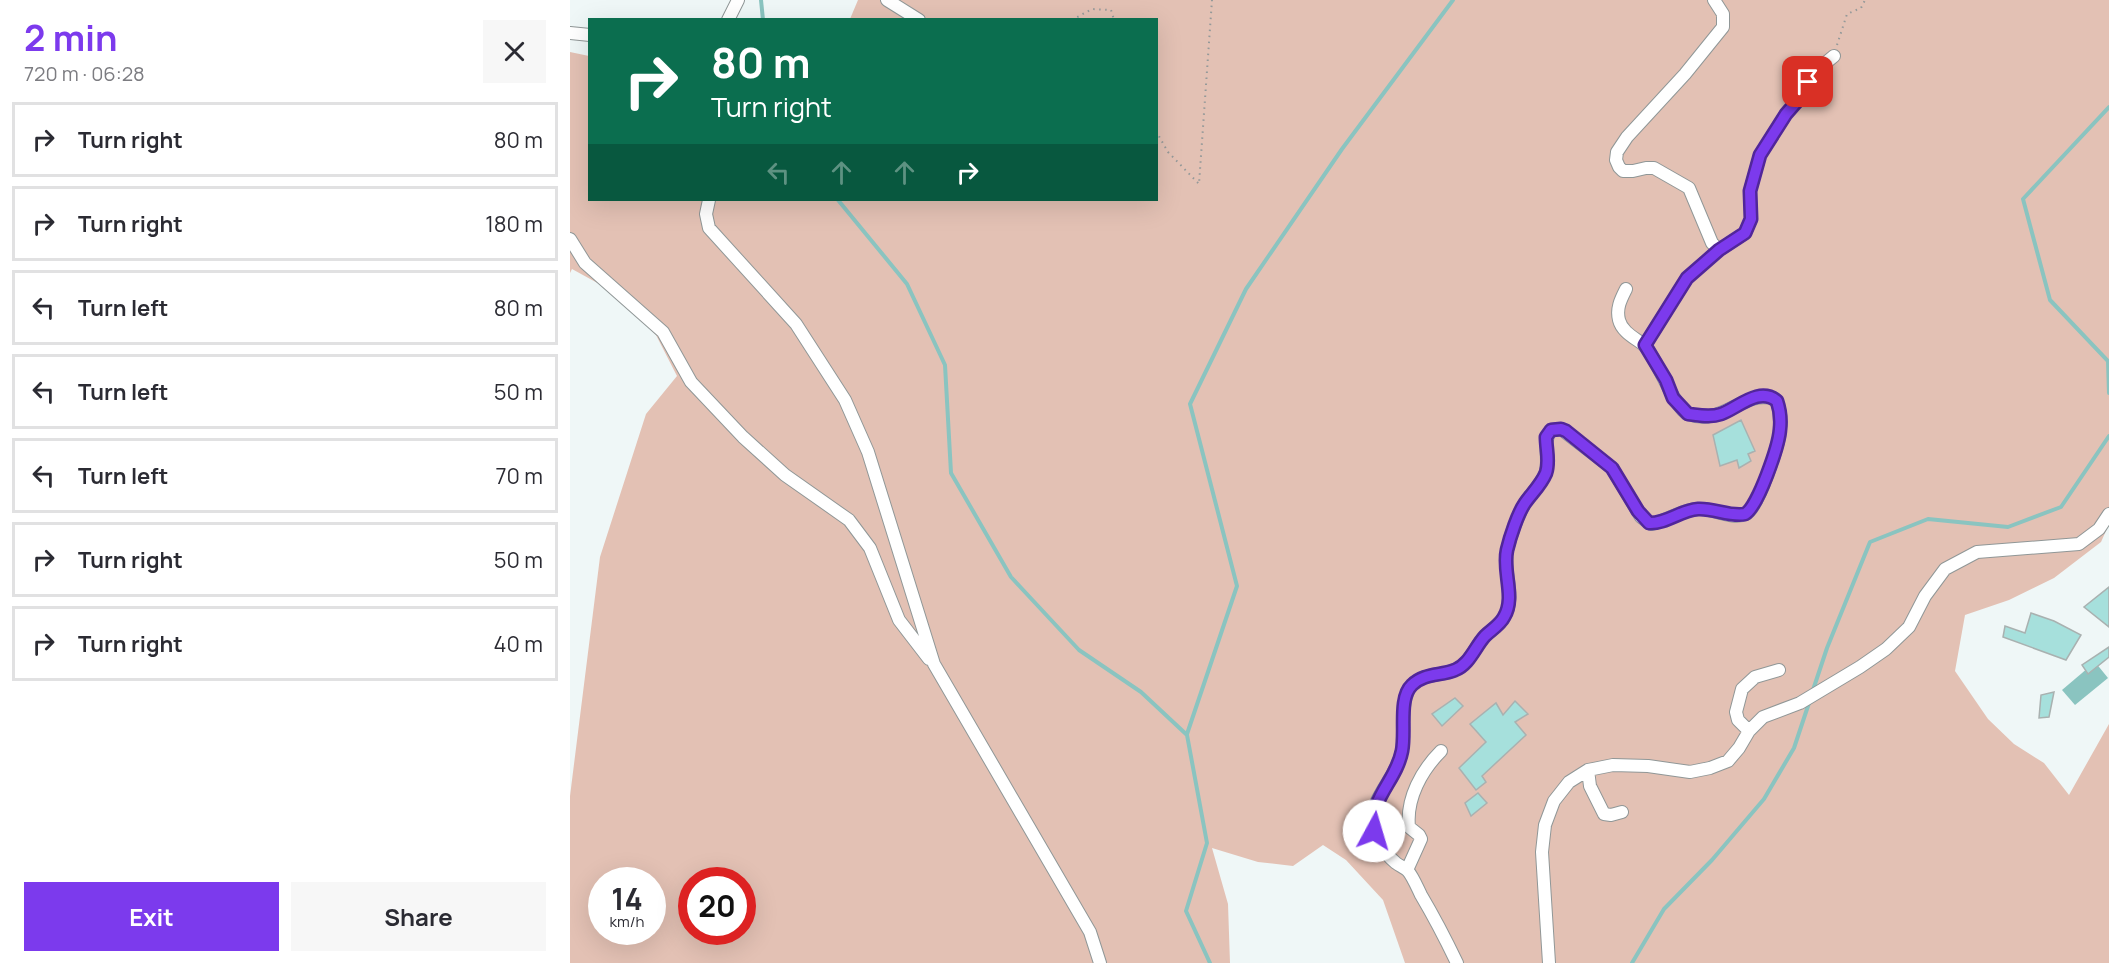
<!DOCTYPE html>
<html lang="en">
<head>
<meta charset="utf-8">
<style>
  body { margin:0; font-family:Manrope,sans-serif; background:#f7f7f7; color:#2b2b33; height:100vh; display:flex; flex-direction:column; font-size:22px; white-space:nowrap }
  * { box-sizing:border-box; margin:0 }
  p { font-size:20px; color:#7c7c81 }
  .icon { flex:none; width:33px; height:33px; fill:none; stroke:currentColor; stroke-width:2; stroke-linecap:round; stroke-linejoin:round }
  .map { position:relative; flex:1; overflow:hidden }
  .drawer { display:flex; flex-direction:column; background:#fff; width:570px }
  .drawer>* { flex:none }
  .top-card { position:absolute; left:18px; top:18px; width:570px; height:183px; border-radius:0px; box-shadow:0 6px 24px #0002; background:#0b6e4f; color:#fff; overflow:hidden }
  .speed { position:absolute; left:18px; top:867px; display:flex; gap:12px; font-size:30px; font-weight:700; text-align:center }
  .speed>* { display:grid; place-content:center; width:78px; height:78px; border-radius:50%; background:#fff; box-shadow:0 6px 24px #0002; line-height:1 }
  .speed small { font-size:15px; font-weight:400 }
  .speed .limit { border:9px solid #d22; background:#fff; color:#111 }
  .pin { position:absolute; display:grid; place-items:center; width:51px; height:51px; color:#fff; margin:-26px; border-radius:12px; box-shadow:0 3px 9px #0006 }
  .me { position:absolute; width:66px; margin:-33px; rotate:6deg; stroke-linejoin:round; filter:drop-shadow(0 0 4px #0008) }
  .turn { display:flex; align-items:center; gap:21px; height:126px; padding:0 24px; font-size:27px }
  .turn .icon { width:78px; height:78px; stroke-width:2.5 }
  .turn b { display:block; font-size:42px; line-height:51px }
  .lanes { display:flex; align-items:center; height:57px; padding:0 24px; background:#0003; justify-content:center; gap:30px; direction:ltr }
  .lanes .off { opacity:.35 }
  .round { display:grid; place-items:center; flex:none; width:63px; height:63px; border-radius:0px; background:#f7f7f7 }
  .headline { display:flex; align-items:center; justify-content:space-between; height:102px; padding:0 24px }
  h1 { font-size:36px; font-weight:700; line-height:45px; color:#7c3aed }
  .button { display:flex; gap:12px; margin-top:auto; padding:12px 24px }
  .button a { flex:1; height:69px; border-radius:0px; background:#7c3aed; color:#fff; font-size:24px; font-weight:700; line-height:69px; text-align:center }
  .button a+a { background:#f7f7f7; color:#2b2b33 }
  ul { padding:0; list-style:none }
  li { display:flex; align-items:center; gap:18px; height:75px; margin:0 12px 9px; padding:0 12px; border:3px solid #e1e1e2; border-radius:0px }
  li div { flex:1 }
  li b { display:block; font-size:22px }
  li em { font-style:normal }
  main { display:flex; flex:1; min-height:0 }
  .map>svg:first-child { display:block }
</style>
</head>
<body>
<main>
<section class="drawer">
<div class="headline"><div><h1>2 min</h1><p>720 m · 06:28</p></div><a class="round"><svg class="icon" aria-label="close" viewBox="0 0 24 24"><path d="M6 6l12 12M18 6L6 18"/></svg></a></div>
<ul>
<li><svg class="icon" aria-label="right" viewBox="0 0 24 24"><path d="M7 20v-9h11M14 6l5 5-5 5"/></svg><div><b>Turn right</b></div><em>80 m</em></li>
<li><svg class="icon" aria-label="right" viewBox="0 0 24 24"><path d="M7 20v-9h11M14 6l5 5-5 5"/></svg><div><b>Turn right</b></div><em>180 m</em></li>
<li><svg class="icon" aria-label="left" viewBox="0 0 24 24"><path d="M17 20v-9H6M10 6l-5 5 5 5"/></svg><div><b>Turn left</b></div><em>80 m</em></li>
<li><svg class="icon" aria-label="left" viewBox="0 0 24 24"><path d="M17 20v-9H6M10 6l-5 5 5 5"/></svg><div><b>Turn left</b></div><em>50 m</em></li>
<li><svg class="icon" aria-label="left" viewBox="0 0 24 24"><path d="M17 20v-9H6M10 6l-5 5 5 5"/></svg><div><b>Turn left</b></div><em>70 m</em></li>
<li><svg class="icon" aria-label="right" viewBox="0 0 24 24"><path d="M7 20v-9h11M14 6l5 5-5 5"/></svg><div><b>Turn right</b></div><em>50 m</em></li>
<li><svg class="icon" aria-label="right" viewBox="0 0 24 24"><path d="M7 20v-9h11M14 6l5 5-5 5"/></svg><div><b>Turn right</b></div><em>40 m</em></li>
</ul>
<div class="button"><a>Exit</a><a>Share</a></div>
</section>
<div class="map">
<svg width="1539" height="963" viewBox="0 0 1539 963">
  <rect width="100%" height="100%" fill="#eff7f7"/>
  <!-- green -->
  <path fill="#e3c1b4" fill-rule="evenodd" d="M288,0h1251v524l-8,18 -47,36 -45,22 -44,15 -10,56 33,48 26,25 30,19 25,32 40,-71v239h-704l-22,-63 -37,-40 -23,-15 -30,21 -35,-4 -46,-14 16,56 2,59h-660v-167l30,-239 46,-143 31,-38 -21,-41 -44,-44 -40,-22 -2,4v-221l19,4 1,144h566v-180l-306,-1zM32,880h50v52h-50zM122,880h50v52h-50z"/>
  <!-- water -->
  <path fill="#8ac4c0" d="M1525,662l13,16 -33,27 -13,-15z"/>
  <g fill="none" stroke-linecap="round" stroke-linejoin="round">
    <!-- stream -->
    <path stroke="#8ac4c0" stroke-width="4" d="M191,0l2,20
      M1539,107l-86,92 27,101 58,61 1,32
      M268,200l69,84 38,81 6,108 60,104 68,73 62,42 46,43 20,108 -21,68 24,52
      M1243,690l14,-42 43,-106 58,-23 80,8 53,-20 48,-71
      M617,734l50,-148 -47,-182 56,-115 96,-140 111,-149
      M1062,963l32,-54 48,-49 52,-61 30,-51 15,-45"/>
  </g>
  <!-- building -->
  <path fill="#a6e0dc" stroke="#a9b1b0" stroke-width="1.5" d="M1171,420l14,31 -7,3 3,7 -12,7 -2,-8 -17,6 -7,-31z
    M1539,587v40l-25,-20z
    M1461,613l23,8 27,14 -15,25 -63,-23 2,-11 20,7z
    M1539,647v10l-21,17 -6,-9z
    M1484,692l-5,25 -10,1 2,-23z
    M885,698l8,8 -21,20 -10,-12z
    M945,701l13,13 -13,8 11,13 -44,41 4,6 -10,8 -17,-22 27,-26 -16,-18 26,-21 7,12z
    M908,793l9,10 -16,13 -6,-13z"/>
  <g fill="none" stroke-linecap="round" stroke-linejoin="round">
    <!-- minor casing -->
    <g stroke="#909797" stroke-width="14">
      <path id="minor" d="M317,0l32,20
        M158,20l10,-20
        M0,33l20,2
        M139,200l-3,14 3,14 87,96 49,76 23,52 66,212 156,268 10,31
        M0,239l15,24 78,69 28,50 52,55 42,38 64,45 21,28 29,72 30,39
        M1149,250l26,-17 6,-14 -1,-28 10,-36 26,-41 14,-16 17,-28 17,-14
        M1075,345l42,-67 32,-28 -7,-7 -23,-55 -35,-20h-8l-13,3h-10l-4,-4 -3,-7 1,-8 10,-15 58,-63 38,-47v-13l-9,-14
        M1179,731l-11,-11 -2,-8 6,-23 13,-12 24,-7
        M1018,770l2,16 14,28 7,1 11,-3
        M837,870l14,-31 -2,-4 -10,-8c-3,-29 13,-57 32,-76
        M887,963c-11,-23 -23,-46 -36,-68 -4,-8 -8,-18 -13,-24 -3,-3 -8,-5 -12,-8 -11,-9 -24,-27 -24,-42 0,-25 26,-45 30,-71 3,-18 -3,-53 11,-66 12,-11 28,-8 42,-14 14,-5 20,-24 30,-34 7,-7 17,-12 21,-23 9,-19 -3,-42 1,-63 3,-12 11,-36 18,-47 6,-10 16,-18 20,-29 6,-15 -4,-30 6,-44l10,-1 51,39 29,49 8,6 3,1c17,-4 32,-16 49,-15 13,0 32,11 45,5 12,-5 33,-70 34,-84 1,-10 0,-23 -5,-31 -33,-10 -52,28 -87,15 -11,-4 -27,-43 -34,-54 -3,-5 -6,-12 -10,-15 -9,-7 -22,-13 -25,-25 -3,-12 2,-21 7,-31
        M979,963l-7,-111 3,-27 9,-24 15,-19 19,-12 25,-5 35,1 42,6 20,-4 18,-7 11,-13 10,-17 14,-14 37,-14 60,-36 26,-18 23,-22 16,-31 20,-27 32,-17 102,-8 20,-15 10,-15"/>
    </g>
    <!-- path -->
    <path stroke="#949999" stroke-width="2" stroke-dasharray="1.5 4.5" stroke-linecap="butt" d="M502,20l20,-11 19,1 3,10
      M1267,45l10,-31 14,-6 4,-8
      M586,131l12,21 31,32 13,-184"/>
    <!-- minor -->
    <use href="#minor" stroke="#fff" stroke-width="12"/>
  </g>
  <g fill="none" stroke-linecap="round" stroke-linejoin="round">
    <!-- route casing -->
    <g stroke="#51269a" stroke-width="15">
      <path id="route" d="M804,831c-5,-33 22,-49 28,-80 4,-19 -4,-53 10,-66 12,-12 28,-9 43,-15 14,-5 20,-23 30,-34 6,-6 15,-11 19,-19 12,-20 -2,-45 3,-67 3,-13 11,-37 18,-47 7,-10 16,-18 21,-30 4,-12 0,-24 0,-36l5,-7 10,-1 5,2 46,37 26,43 11,12c17,1 32,-13 49,-14 16,-1 32,8 47,5 13,-7 34,-69 35,-85 1,-9 0,-19 -3,-28 -18,-15 -39,7 -56,13 -11,4 -23,1 -33,0l-15,-16 -7,-18 -21,-35 42,-67 32,-28 26,-17 6,-14 -1,-28 10,-36 26,-41 14,-16 8,-16"/>
    </g>
    <!-- route -->
    <use href="#route" stroke="#7c3aed" stroke-width="10"/>
  </g>
</svg>
<div class="speed"><div>14<small>km/h</small></div><div class="limit">20</div></div>
<div class="pin" style="left:1238px;top:82px;background:#d93025"><svg class="icon" aria-label="arrive" viewBox="0 0 24 24"><path d="M6 21V4h12l-3 4 3 4H6"/></svg></div>
<svg class="me" style="left:804px;top:831px" viewBox="-20 -20 40 40"><circle r="19" fill="#fff"/><path d="M0-13L10 11 0 6-10 11z" fill="#7c3aed"/></svg>
<div class="top-card">
<div class="turn"><svg class="icon" aria-label="right" viewBox="0 0 24 24"><path d="M7 20v-9h11M14 6l5 5-5 5"/></svg><div><b>80 m</b>Turn right</div></div>
<div class="lanes"><svg class="icon off" aria-label="left" viewBox="0 0 24 24"><path d="M17 20v-9H6M10 6l-5 5 5 5"/></svg><svg class="icon off" aria-label="ahead" viewBox="0 0 24 24"><path d="M12 20V5M6 11l6-6 6 6"/></svg><svg class="icon off" aria-label="ahead" viewBox="0 0 24 24"><path d="M12 20V5M6 11l6-6 6 6"/></svg><svg class="icon" aria-label="right" viewBox="0 0 24 24"><path d="M7 20v-9h11M14 6l5 5-5 5"/></svg></div>
</div>
</div>
</main>
</body>
</html>
